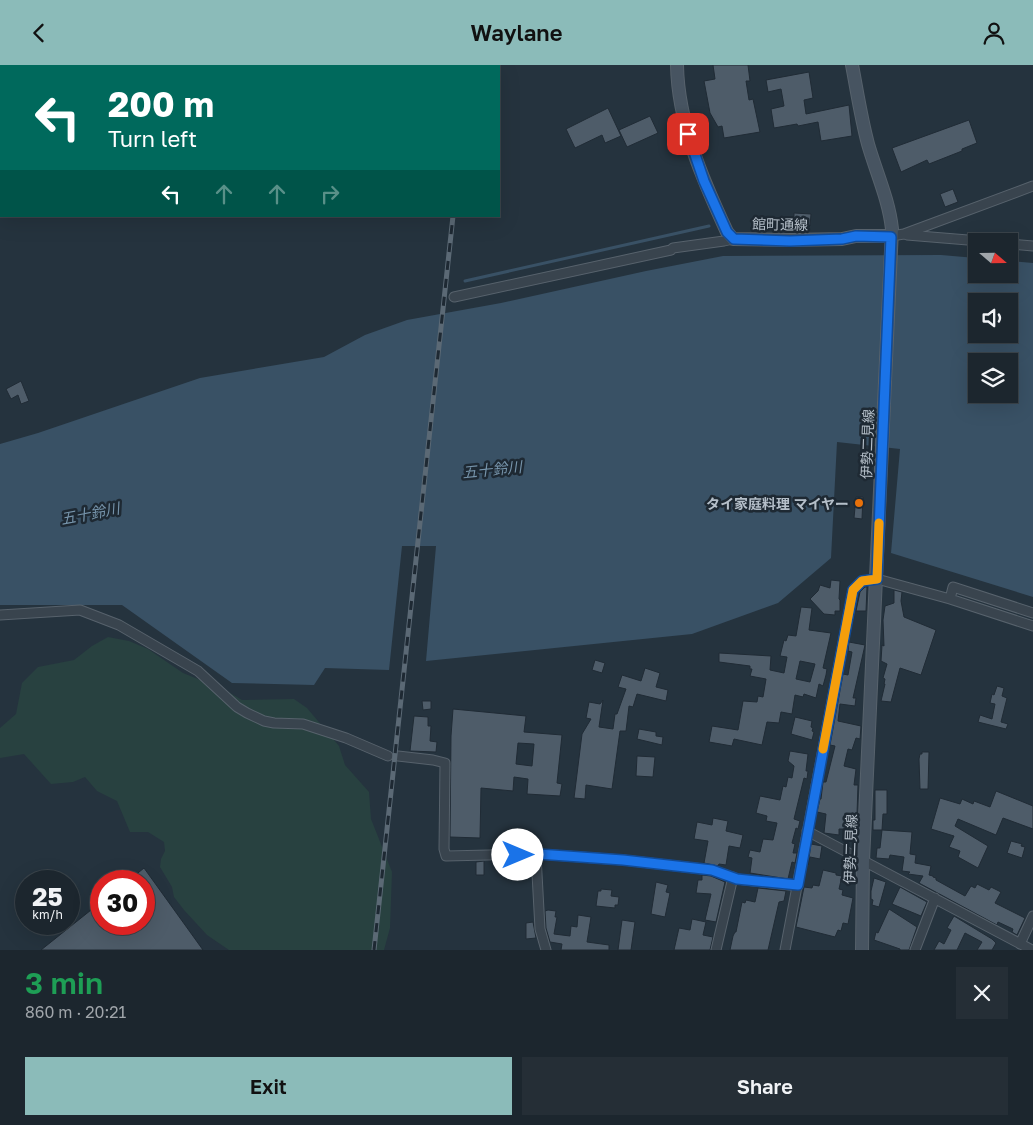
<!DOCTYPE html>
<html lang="en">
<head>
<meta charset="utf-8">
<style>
  body { margin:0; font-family:"Golos Text","Noto Sans JP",sans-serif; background:#252e36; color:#f1f3f6; height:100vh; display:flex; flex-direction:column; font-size:19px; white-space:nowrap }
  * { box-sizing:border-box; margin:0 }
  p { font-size:16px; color:#a0a5aa }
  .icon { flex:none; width:28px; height:28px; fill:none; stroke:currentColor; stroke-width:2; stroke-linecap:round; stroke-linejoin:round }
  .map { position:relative; height:885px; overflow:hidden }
  .panel { display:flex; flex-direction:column; background:#1c262e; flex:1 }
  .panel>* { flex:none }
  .guide { position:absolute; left:0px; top:0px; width:500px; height:152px; box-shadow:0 5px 20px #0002,0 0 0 1px #3a434a; background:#00695c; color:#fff; overflow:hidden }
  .needle { width:32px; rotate:110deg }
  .fabs { position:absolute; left:968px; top:168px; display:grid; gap:10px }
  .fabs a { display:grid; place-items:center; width:50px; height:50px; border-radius:0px; background:#1c262e; box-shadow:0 5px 20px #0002,0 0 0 1px #3a434a; font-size:25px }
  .speed { position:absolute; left:15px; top:805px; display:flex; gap:10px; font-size:25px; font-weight:700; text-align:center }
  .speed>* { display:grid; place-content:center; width:65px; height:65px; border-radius:50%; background:#1c262e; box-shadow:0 5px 20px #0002,0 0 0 1px #3a434a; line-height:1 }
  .speed small { font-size:12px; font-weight:400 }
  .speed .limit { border:8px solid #d22; background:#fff; color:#111 }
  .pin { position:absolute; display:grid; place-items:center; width:42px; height:42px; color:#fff; margin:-21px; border-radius:10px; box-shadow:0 2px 8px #0006 }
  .me { position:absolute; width:55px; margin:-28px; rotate:90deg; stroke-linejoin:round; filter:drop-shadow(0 0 4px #0008) }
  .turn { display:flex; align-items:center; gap:18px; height:105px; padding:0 25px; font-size:22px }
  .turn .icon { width:65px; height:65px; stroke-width:2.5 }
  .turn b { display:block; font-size:35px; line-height:42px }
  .lanes { display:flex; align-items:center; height:48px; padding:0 25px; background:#0003; justify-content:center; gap:25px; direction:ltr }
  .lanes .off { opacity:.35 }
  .round { display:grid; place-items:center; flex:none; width:52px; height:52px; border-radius:0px; background:#252e36 }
  .summary { display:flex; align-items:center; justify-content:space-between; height:85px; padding:0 25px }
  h1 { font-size:30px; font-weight:600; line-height:38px; color:#1e9e55 }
  .cta { display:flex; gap:10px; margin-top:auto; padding:10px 25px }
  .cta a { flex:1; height:58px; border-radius:0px; background:#8bbbb9; color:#111; font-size:20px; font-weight:600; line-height:58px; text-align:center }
  .cta a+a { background:#252e36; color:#f1f3f6 }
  header { display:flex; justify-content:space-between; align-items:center; height:65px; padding:0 25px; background:#8bbbb9; color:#111; font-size:22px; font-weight:600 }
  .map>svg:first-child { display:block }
</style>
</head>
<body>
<header><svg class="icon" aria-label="back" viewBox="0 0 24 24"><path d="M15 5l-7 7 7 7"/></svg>Waylane<svg class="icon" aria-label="person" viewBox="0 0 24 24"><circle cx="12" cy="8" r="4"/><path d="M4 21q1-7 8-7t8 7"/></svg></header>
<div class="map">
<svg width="1033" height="885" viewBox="0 0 1033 885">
  <rect width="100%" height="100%" fill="#25333e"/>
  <!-- green -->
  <path fill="#284140" d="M108,572l21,4 19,8 35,24 42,17 17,10 52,-1 13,9 32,38 6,19 24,27 2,27 21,53 -2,56 -6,22h-155l-22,-15 -23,-25 -10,-13 -2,-10 -12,-20 1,-8 4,-8 -1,-9 -16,-10h-18l-13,-31 -20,-10 -12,-14 -12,5 -22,2 -27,-30 -24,4v-30l16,-14 6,-31 16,-16 36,-7 18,-14z"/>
  <!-- water -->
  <path fill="#395165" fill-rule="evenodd" d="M941,190l35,3v16h33v-13l24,2v334l-142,-44 9,-104 -63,-7 -6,116 -53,45 -86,31 -266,27 10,-115h-34l-13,124 -64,-2 -11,17 -82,-2 -110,-78h-122v-161l38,-11 162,-55 124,-21 41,-22 42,-15 94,-17 145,-32 77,-15zM976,236h33v33h-33zM976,296h33v33h-33z"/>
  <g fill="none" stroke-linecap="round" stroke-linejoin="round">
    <!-- stream -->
    <path stroke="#395165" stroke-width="3" d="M465,216l244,-55"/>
  </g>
  <!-- building -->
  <path fill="#4e5c69" stroke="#202b35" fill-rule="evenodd" d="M713,0h35l2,16h-4l3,19 4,-1 7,33 -36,6 -2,-12 -4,1 -8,-14 -6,-32 11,-2z
    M809,7l4,26 -9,2 2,14 43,-9 3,31 -31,5 -3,-19 -20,4 -1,-2 -23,4 -3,-19 13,-3 -3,-17 -13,3 -2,-12z
    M608,43l13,28 -16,7 -3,-8 -27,13 -9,-19z
    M650,51l8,17 -31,14 -8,-17z
    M969,55l8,23 -15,6v2l-33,13 -2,-4 -26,12 -9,-24z
    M953,124l5,13 -13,5 -5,-13z
    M794,148l17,1 -1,12 -16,-1z
    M21,316l8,20 -8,3 -3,-9 -7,4 -5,-10z
    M856,432h7l-1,22 -8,-1z
    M831,515l9,1 -1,18 1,1v11h-5v4l-11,-1 -14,-15 8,-8 2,-6 10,3z
    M865,522h2l-1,24h-10l4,-19z
    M894,525l8,2 -1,9 3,16 32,13 -15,45 -21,-7 -9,34 -10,-1 4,-17h-1l1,-5 -2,-1 4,-14 -6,-3 1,-16 2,1 -1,-26 2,-14 9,-3z
    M801,542l11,1 -3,22 22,3 -8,35 4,1 -1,6 -3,11 -4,-2 -3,14 -12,-4 -1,3 -8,-2 -3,19 -11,-2 -2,11 -12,-1 -5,23 -28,-6 -2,7 -23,-4 3,-16 26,4 5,-29 14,1 1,-6 5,1 3,-18 -16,-3 2,-7h-2v-3l-31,-4v-9l52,3 -1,14 14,3 3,-16 -7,-1 4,-16 2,1 2,-6 8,1zM800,596l15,3 -5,18 -14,-3z
    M849,577l16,3 -12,53h3l-1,8 -15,-2 -2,17 23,5 -1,13 -4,-1 -4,12 -4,-1 -4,17 12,3 -2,16h4l-1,29h-2l-1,15h-15v6l-15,-2 2,-19 -9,-2 3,-13h1l2,-17h3l9,-36 -5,-1 13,-71 5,1 4,-23 -4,-1z
    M595,595l10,3 -3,10 -10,-3z
    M645,603l15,5 -4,14 12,3 -2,11 -29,-7 -4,13 -4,-1 -3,25h-6l-8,58 -26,-4 -1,14 -11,-1 8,-64 9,-15 -5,-1 3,-16 11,2 3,-4 -4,27 14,2 2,-15h2l9,-25 -8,-2 4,-12 19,6z
    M997,621l7,2 -2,8 5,2 -6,24 7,2 -2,5 -28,-7 2,-7 12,4 3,-15 -5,-1 2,-9 2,1z
    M422,636h9v8l-8,1z
    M453,644l73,7 -2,16 38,3 -5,48 5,1 -2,12 -33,-2 1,-15 -14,-2 -1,14 -32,-3 -1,50 -30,-1 1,-101zM518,678l16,1 -2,22 -16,-2z
    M414,651l14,1v9h3l-1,15 7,1 -1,10 -26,-1z
    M795,652l17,4 -1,6 2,1 -1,3 2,1 -2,8 -21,-6z
    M639,664l17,3v4l7,1 -1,8 -25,-6z
    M790,686l18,3 -2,17h2l-1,8 -3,-1 -10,41 6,2 -2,8 -2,-1 -4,15 3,1 -2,9h4l-2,10 -3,-1 -4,17 -38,-6 2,-15 -4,-1 2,-7 10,2 3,-13 10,1 4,-17 -11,-2 1,-5 -11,-3 4,-17 20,4 3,-14 3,1 2,-10 4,1 2,-12 -6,-5z
    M922,687h7l-1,37h-8l-1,-30 1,-5h2z
    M637,691l18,1 -2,20 -17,-1z
    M875,725h12v24h-4l-1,16 30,2 -2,22 6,1 -1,8 16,3 -2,9 4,1v1l3,1v2l29,16 6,-10 4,2 2,-4 12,6 2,-3 10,5 -6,11 30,15 -8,17 -5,-3 1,-3 -15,-7 -1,3 -78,-42 4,-7 -15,-2 2,-2 -8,-1 2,-14 -14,-2 -1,4 -13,-1 1,-10h3l2,-18h-9v-10h2z
    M996,726l37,15v23l-30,-11 -7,17 -38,-16 -3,7 33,20 -10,22 -20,-11 2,-6 -11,-4 5,-11 -23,-7 9,-31 20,6 2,-5 11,5 1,-3 16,6z
    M713,753l15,3 -2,10 17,4 -3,13 -11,-2 -3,19 -7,-1 -1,2 -14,-3 4,-22 -14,-2 3,-17 15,3z
    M1011,776l11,3 -1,2 4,1 -3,11 -15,-5z
    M811,779l11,2 -2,13 -10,-2 -2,8z
    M530,795l1,13h-11v-6h-4v-6z
    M484,796v14h-8v-13z
    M144,803l59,82h-162l60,-48v22h43v-43h-16z
    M823,805l13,3v2l6,1 -3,13 4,1 -1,5 11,3 -5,26 -5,-1 -2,8 -3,-1 -3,7 -39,-10 8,-40 8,1 1,-3 6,1z
    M702,810l9,1 14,6 -9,40 -11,-2 6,-26 -15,-1 2,-13h4z
    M874,813l12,4 -7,25 -7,-2 1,-5 -2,-1v-8z
    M656,817l12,3 -2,7 4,1 -5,24 -14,-3z
    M900,822l27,15 -6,14 -29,-12z
    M758,823l28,3 -2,10 -5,1 -11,48h-38l3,-14 2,-4h1l6,-30 3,1 1,-3 9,2z
    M601,824l11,1 -1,6 8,1 -1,8h-3v3l-19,-2 2,-15h3z
    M889,844l28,18 -8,23h-9v-1l-26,-9 2,-8 2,1z
    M548,845l8,1 -1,6h2l-3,17 16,2 1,-10 6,1 1,-12 13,2 -4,25 22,3v5h-48l1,-6 -12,-2 -4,-14 -1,-17z
    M954,851l38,23 4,4 -4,7h-15l5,-8 -17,-9 -8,17h-23l5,-9 5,3 7,-14 -4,-2z
    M692,854l14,3 -3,13 10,2 -3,13h-36l5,-22 11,2z
    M622,855l13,2 -4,28h-13z
    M533,857l3,16 -10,1v-16z"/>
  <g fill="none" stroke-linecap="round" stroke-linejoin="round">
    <!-- street casing -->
    <g stroke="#57626c" stroke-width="11">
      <path id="street" d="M907,170l73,6
        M891,171l13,-2 129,-48
        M1009,179l24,2
        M454,232l217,-47 2,-2 51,-7 9,-2
        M950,534l83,27
        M0,550l80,-5 39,15 79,46 39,36 10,6 17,8 10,2 29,1 43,14 42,18
        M398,691l35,4 12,3 -1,86 2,7 92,-2 85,6 89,10 25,9 61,7
        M807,766l225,119
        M536,790l4,74 6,21
        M1020,879l13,-28
        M716,885l17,-73
        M785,885l68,-360 9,-9 15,-2 73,20 3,-12 80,26
        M915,885l20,-52"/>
    </g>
    <!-- secondary casing -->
    <g stroke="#57626c" stroke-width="14">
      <path id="secondary" d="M677,0c1,59 26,115 50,167l6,7 57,1 52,-1 14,-3h35
        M852,0c5,26 9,53 16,79 8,28 21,56 24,85l-29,632 -1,89"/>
    </g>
    <!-- street -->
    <use href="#street" stroke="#39444e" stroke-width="9"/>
    <!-- secondary -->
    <use href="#secondary" stroke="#475461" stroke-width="12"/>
    <!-- rail casing -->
    <g stroke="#5b6975" stroke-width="5">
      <path id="rail" d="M470,1v-1
        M374,885l79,-734"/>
    </g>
    <!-- rail -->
    <use href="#rail" stroke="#1e2933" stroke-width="3" stroke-dasharray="9" stroke-linecap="butt"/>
  </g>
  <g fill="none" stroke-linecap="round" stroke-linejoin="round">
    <!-- route casing -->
    <g stroke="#114b97" stroke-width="12">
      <path id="route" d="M518,790l20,-1 85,6 89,10 25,9 61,6 55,-295 9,-9 15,-2 14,-342 -35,-1 -14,3 -52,2 -56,-2 -7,-7 -23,-51 -16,-47"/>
    </g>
    <!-- route -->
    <use href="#route" stroke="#1a73e8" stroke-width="9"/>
    <!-- slow -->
    <path stroke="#f59e0b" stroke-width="9" d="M823,684l30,-159 9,-9 15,-2 2,-56"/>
  </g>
  <!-- markers -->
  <circle fill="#e8710a" stroke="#1e2933" stroke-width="2" cx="859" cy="438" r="5"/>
  <g text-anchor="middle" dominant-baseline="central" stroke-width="5" stroke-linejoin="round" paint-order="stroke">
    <!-- street labels -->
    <g font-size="14" fill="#b5bfc9" stroke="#1e2933">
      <text transform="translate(780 159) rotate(1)">館町通線</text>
      <text transform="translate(867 379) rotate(-88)">伊勢二見線</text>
      <text transform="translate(850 784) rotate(-88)">伊勢二見線</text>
    </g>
    <!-- poi labels -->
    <g font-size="14" font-weight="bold" fill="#b5bfc9" stroke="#1e2933" text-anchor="end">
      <text x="849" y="438">タイ家庭料理 マイヤー</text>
    </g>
    <!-- water labels -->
    <g font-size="15" font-style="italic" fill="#7694ab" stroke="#1e2933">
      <text transform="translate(492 404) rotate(-6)">五十鈴川</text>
      <text transform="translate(90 448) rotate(-11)">五十鈴川</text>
    </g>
  </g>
</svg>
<div class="fabs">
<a><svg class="needle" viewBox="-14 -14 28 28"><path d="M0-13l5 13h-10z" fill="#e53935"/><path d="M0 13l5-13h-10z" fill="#a0a5aa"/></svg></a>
<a><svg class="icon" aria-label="sound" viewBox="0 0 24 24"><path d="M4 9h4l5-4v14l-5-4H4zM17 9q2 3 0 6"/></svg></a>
<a><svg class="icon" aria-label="layers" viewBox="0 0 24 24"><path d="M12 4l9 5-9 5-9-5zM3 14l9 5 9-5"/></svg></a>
</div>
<div class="speed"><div>25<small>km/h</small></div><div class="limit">30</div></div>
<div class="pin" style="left:688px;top:69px;background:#d93025"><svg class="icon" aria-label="arrive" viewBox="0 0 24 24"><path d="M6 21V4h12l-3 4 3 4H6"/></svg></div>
<svg class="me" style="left:518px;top:790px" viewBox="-20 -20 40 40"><circle r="19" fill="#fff"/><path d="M0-13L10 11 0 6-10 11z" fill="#1a73e8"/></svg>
<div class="guide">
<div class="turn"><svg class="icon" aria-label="left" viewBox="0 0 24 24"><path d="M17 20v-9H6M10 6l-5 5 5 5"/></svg><div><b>200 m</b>Turn left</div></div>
<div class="lanes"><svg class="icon" aria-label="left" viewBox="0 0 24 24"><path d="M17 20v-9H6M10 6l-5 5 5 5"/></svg><svg class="icon off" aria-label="ahead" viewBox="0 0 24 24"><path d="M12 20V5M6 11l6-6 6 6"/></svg><svg class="icon off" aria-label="ahead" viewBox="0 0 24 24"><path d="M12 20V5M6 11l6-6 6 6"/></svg><svg class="icon off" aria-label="right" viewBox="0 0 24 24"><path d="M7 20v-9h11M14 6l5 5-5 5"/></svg></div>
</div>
</div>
<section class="panel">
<div class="summary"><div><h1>3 min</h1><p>860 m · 20:21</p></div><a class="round"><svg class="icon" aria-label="close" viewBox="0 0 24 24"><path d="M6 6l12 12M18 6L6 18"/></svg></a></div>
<div class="cta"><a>Exit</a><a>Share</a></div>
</section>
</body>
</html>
